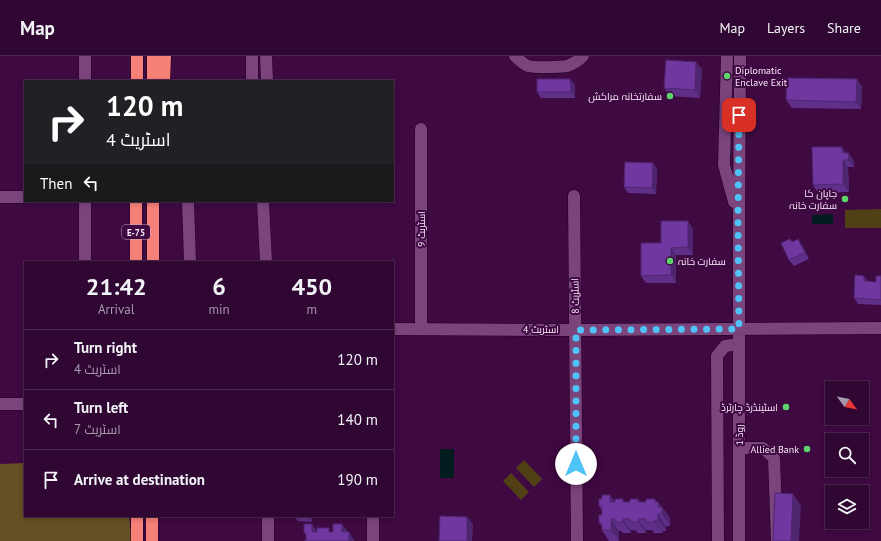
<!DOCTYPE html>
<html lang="en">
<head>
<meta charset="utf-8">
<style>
  body { margin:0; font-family:"PT Sans",Cairo,sans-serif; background:#37103a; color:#f1f3f6; height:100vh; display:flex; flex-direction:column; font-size:15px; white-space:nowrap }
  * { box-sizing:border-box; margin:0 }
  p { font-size:13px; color:#a799ac }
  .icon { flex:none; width:22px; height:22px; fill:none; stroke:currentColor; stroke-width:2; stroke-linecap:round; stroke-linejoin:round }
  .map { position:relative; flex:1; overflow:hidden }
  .panel { position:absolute; left:24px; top:205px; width:370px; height:256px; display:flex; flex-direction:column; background:#2f0732; border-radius:0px; box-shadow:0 2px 6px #0003,0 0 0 1px #4a284d }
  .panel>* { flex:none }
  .top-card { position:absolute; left:24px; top:24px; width:370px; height:122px; border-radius:0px; box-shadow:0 2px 6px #0003,0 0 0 1px #4a284d; background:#202124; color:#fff; overflow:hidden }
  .needle { width:26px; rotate:122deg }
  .buttons { position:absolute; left:825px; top:325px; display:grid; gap:8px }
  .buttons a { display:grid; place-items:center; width:44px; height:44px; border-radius:0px; background:#2f0732; box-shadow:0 2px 6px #0003,0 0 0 1px #4a284d; font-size:20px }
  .pin { position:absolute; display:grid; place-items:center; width:34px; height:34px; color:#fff; margin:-17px; border-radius:8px; box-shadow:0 2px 6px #0006 }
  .me { position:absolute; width:44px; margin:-22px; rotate:0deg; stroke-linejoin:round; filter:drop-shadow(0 0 3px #0008) }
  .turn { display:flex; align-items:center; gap:14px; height:84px; padding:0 16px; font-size:18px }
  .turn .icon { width:52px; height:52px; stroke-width:2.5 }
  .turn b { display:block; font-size:28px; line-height:34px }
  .then { display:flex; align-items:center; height:38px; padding:0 16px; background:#0003; gap:8px; font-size:15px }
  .eta { display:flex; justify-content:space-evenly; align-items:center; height:68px; text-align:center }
  .eta b { font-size:24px; font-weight:700; line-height:28px }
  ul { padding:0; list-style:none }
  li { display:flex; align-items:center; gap:12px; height:60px; padding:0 16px; border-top:1px solid #4a284d }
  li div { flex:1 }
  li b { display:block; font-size:15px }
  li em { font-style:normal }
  header { display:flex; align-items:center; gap:24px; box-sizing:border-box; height:56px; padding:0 20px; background:#2f0732; border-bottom:1px solid #4a284d }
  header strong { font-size:19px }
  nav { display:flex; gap:22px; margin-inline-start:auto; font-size:14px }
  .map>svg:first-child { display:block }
</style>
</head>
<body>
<header>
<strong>Map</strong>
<nav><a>Map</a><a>Layers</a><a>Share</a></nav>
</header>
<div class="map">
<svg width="881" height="485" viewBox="0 0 881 485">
  <rect width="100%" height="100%" fill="#3f0942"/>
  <!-- green -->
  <path fill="#514016" d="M881,153v19h-36v-18z
    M524,404l18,19 -8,8 -18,-19z
    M511,417l18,19 -8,8 -18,-19z"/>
  <!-- forest -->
  <path fill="#635024" d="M25,407v53h104l3,25h-132v-77z"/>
  <!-- water -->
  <path fill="#021b1f" d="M833,158v10h-21v-9z
    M440,393h14v29h-14z"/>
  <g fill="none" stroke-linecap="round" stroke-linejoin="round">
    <!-- minor casing -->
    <g stroke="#200023" stroke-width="13">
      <path id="minor" d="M85,0v25
        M266,0l1,25
        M515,0c4,4 8,8 13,10 7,2 32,1 39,0 6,-2 12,-6 16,-10
        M727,0l-3,109 10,37
        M252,25v-25
        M421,73v200
        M574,140l3,345
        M0,141h25
        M188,145l2,61
        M263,145l3,61
        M85,206v-61
        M393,273l182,1 306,-2
        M0,348h25
        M739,392h24l11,10 3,83
        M268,485v-25
        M373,485v-25
        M718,485l-1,-185 8,-10 14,-2
        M739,485v-322l1,-163"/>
    </g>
    <!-- highway casing -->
    <g stroke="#200023" stroke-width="13">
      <path id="highway" d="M137,25v-25
        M153,25v-25
        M164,25l1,-25
        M153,145v61
        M136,206v-61
        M137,460v25
        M152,460v25"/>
    </g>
    <!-- minor -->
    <use href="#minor" stroke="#7b447d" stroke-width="12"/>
    <!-- highway -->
    <use href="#highway" stroke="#f58178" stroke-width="12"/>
  </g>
  <!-- wall -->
  <path fill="#602f8a" d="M702,13l-2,29 -30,-2 -6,-8z
    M570,23l5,6v13h-34l-4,-6z
    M857,23l5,8 -1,22 -69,-1 -6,-8z
    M847,97l7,8v6h-6l1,25 -31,1 -5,-8z
    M657,112l-1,26 -28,-1 -4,-6z
    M693,173v26h-17v28h-30l-5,-7 20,-33z
    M790,183l2,3 10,3 7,14 -15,7 -5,-6z
    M881,220v29l-23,-1 -4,-6 14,-16h8z
    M610,439l5,7h15l8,-3 2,3h6l9,-3 2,3h1l4,5 8,11v8h-4v5h-3v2h-9l-2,-3h-6v3h-8l-3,-3h-4v3h-8l-2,-2h-2v10h-10l-7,-11v-3l-3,-4 3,-8v-4l-3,-5 3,-7z
    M294,460h18v6l-14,-1z"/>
  <!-- shaded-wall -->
  <path fill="#4e2670" d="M696,6l6,7 -2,29 -5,-8z
    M570,23l5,6v13l-4,-6z
    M857,23l5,8 -1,22 -5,-7z
    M842,91l5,7 -5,-1z
    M849,97l5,8v6l-6,-7z
    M843,104l5,7 1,25 -6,-8z
    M653,107l4,5 -1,26 -4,-6z
    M688,165l5,8v26l-5,-8z
    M798,183l4,6 7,14 -4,-6z
    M671,192l5,7v28l-5,-8z
    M864,220l4,5h-4z
    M793,438l8,12 -2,35h-8z
    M610,439l8,11 -8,-4z
    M655,443l3,5v-2l4,6v-1l8,11v8l-15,-24z
    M658,458l8,12v5l-8,-11z
    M309,460h3v6z
    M467,461l6,7 -1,17h-5z
    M611,463l8,12v10l-8,-11z
    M623,463l8,11v3l-8,-11z
    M638,463l8,11v3l-8,-11z
    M655,464l8,11v2l-8,-11z
    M312,468l5,8h-5z
    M342,468l6,8v8l-6,-8z
    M349,476l5,8v1h-5z"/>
  <!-- building -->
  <path fill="#7037a0" stroke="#4e2670" d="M666,4l30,2 -1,28 -31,-2z
    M787,22l70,1 -1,23 -70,-2z
    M537,23h33l1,13h-34z
    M812,91h30v6h7l-1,7h-5v24l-30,1z
    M625,106l28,1 -1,25 -28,-1z
    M661,165h27v26l-17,1v27l-30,1v-33h20z
    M790,183l2,3 6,-3 7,14 -16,7 -8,-17z
    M855,219l9,1v5l12,1v-6h5v24l-27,-2z
    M775,437l18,1 -2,47h-18z
    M602,439h8v7h5v-3h8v3h7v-3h8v3h8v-3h9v3h3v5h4v7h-4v6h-3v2h-9v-3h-8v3h-8v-3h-7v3h-8v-3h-4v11h-9v-7h-3v-8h3v-9h-3v-7h3z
    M440,460l27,1v24h-28z
    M304,468h8v8h5v-4h12v4h4v-8h9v8h7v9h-45h2v-8h-2z"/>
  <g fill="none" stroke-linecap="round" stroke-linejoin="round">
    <!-- route -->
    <path stroke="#4fc3f7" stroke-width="7" stroke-dasharray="0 12.6" d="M576,408v-134l163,-1 -1,-110 1,-104"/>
  </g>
  <!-- markers -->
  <g fill="#5ed56c" stroke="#3f0942" stroke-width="1.5">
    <circle cx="727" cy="20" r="4"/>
    <circle cx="670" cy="40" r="4"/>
    <circle cx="845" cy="143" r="4"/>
    <circle cx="670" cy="205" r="4"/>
    <circle cx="786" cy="351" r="4"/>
    <circle cx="807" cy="393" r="4"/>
  </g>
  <g text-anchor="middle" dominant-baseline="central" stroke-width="4" stroke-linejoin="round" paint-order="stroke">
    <!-- shield labels -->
    <rect fill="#3f0942" stroke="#c3a5c4" stroke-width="1" x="122" y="169" width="28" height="14" rx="3"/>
    <g font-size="9" font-weight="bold" fill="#fbe8fb">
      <text x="136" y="176">E-75</text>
    </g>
    <!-- poi labels -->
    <g font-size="10" fill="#fbe8fb" stroke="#3f0942" text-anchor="end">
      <text x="735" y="14" text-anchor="start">Diplomatic<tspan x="735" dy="12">Enclave Exit</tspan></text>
      <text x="662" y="40">سفارتخانہ مراکش</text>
      <text x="837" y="137">جاپان کا<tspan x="837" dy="12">سفارت خانہ</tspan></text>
      <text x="678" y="205" text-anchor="start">سفارت خانہ</text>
      <text x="778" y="351">اسٹینڈرڈ چارٹرڈ</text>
      <text x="799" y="393">Allied Bank</text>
    </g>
    <!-- street labels -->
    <g font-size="10" fill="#fbe8fb" stroke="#3f0942">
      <text transform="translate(421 173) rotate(-90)">اسٹریٹ 9</text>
      <text transform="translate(575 240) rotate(-91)">اسٹریٹ 8</text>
      <text x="541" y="273">اسٹریٹ 4</text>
      <text transform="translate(739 379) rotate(-90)">روڈ 1</text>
    </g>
  </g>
</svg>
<div class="buttons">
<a><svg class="needle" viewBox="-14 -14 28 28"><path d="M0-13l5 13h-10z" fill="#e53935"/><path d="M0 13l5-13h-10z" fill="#a799ac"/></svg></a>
<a><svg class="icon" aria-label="search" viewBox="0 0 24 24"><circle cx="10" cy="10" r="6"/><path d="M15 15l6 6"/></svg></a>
<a><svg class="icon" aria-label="layers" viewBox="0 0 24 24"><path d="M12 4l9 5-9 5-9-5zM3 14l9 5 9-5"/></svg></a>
</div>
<div class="pin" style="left:739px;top:59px;background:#d93025"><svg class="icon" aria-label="arrive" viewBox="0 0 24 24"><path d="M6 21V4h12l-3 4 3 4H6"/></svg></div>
<svg class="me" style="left:576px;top:408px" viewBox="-20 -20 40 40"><circle r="19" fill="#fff"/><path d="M0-13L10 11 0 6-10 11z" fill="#4fc3f7"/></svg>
<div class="top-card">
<div class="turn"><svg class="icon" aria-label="right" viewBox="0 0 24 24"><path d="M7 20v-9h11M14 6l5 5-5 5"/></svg><div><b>120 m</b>اسٹریٹ 4</div></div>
<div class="then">Then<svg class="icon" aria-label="left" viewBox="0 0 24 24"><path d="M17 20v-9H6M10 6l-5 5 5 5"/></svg></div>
</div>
<section class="panel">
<div class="eta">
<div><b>21:42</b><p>Arrival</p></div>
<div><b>6</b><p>min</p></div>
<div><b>450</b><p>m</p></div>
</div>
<ul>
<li><svg class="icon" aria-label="right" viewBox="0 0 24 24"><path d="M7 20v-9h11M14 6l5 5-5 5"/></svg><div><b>Turn right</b><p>اسٹریٹ 4</p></div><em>120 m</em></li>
<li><svg class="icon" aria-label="left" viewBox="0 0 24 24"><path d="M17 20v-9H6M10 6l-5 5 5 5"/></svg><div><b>Turn left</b><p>اسٹریٹ 7</p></div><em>140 m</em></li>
<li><svg class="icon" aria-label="arrive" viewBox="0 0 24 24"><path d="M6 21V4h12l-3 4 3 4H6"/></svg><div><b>Arrive at destination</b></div><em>190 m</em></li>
</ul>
</section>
</div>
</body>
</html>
